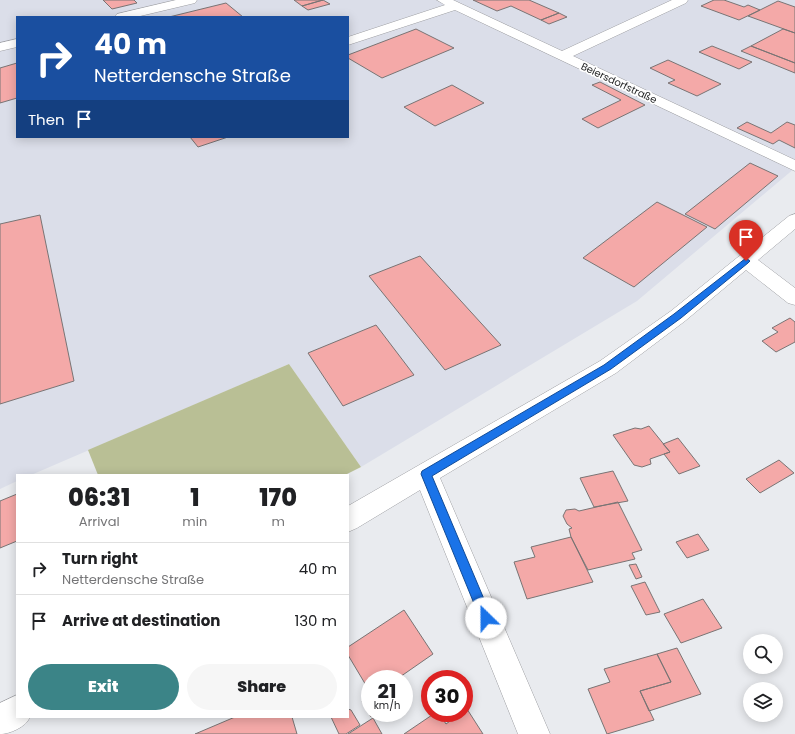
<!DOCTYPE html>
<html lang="en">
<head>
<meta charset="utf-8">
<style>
  body { margin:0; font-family:Poppins,sans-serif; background:#f6f6f6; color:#202124; height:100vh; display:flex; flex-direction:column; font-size:15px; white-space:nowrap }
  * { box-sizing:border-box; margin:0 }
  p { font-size:13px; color:#757577 }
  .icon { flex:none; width:22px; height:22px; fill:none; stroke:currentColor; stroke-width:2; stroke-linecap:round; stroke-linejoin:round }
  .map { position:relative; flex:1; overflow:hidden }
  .sheet { position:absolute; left:16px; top:474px; width:333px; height:244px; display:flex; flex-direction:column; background:#fff; border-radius:0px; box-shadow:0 2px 10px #0003 }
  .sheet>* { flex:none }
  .hud { position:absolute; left:16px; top:16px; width:333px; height:122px; border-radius:0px; box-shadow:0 2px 10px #0003; background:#1a4fa0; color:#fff; overflow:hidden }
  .tools { position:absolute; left:743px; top:634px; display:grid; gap:8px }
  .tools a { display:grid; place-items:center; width:40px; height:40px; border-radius:50%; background:#fff; box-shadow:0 2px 10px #0003; font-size:20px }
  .speed { position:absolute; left:361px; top:670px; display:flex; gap:8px; font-size:20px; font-weight:700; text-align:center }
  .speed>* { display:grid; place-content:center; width:52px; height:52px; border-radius:50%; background:#fff; box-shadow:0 2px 10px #0003; line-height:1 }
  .speed small { font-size:10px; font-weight:400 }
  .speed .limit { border:6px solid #d22; background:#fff; color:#111 }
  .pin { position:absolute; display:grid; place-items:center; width:34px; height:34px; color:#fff; margin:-41px -17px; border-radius:50% 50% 50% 0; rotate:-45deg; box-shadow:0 0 4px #0007 }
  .pin .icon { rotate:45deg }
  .me { position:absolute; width:44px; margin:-22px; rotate:337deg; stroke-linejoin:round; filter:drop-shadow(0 0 3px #0008) }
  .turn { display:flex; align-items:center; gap:14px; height:84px; padding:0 12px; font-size:18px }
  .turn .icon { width:52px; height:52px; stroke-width:2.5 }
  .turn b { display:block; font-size:28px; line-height:34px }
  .then { display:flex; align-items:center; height:38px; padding:0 12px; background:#0003; gap:8px; font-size:15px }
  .eta { display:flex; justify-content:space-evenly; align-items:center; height:68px; text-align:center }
  .eta b { font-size:24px; font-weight:800; line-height:28px }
  .cta { display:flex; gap:8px; margin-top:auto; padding:8px 12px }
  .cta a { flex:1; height:46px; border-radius:24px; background:#3b8487; color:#fff; font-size:16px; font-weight:800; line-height:46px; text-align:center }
  .cta a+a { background:#f6f6f6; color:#202124 }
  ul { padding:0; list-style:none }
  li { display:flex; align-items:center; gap:12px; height:52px; padding:0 12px; border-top:1px solid #e0e0e0 }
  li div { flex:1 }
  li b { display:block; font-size:15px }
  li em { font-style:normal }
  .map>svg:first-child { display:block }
</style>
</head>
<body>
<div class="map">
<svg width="795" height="734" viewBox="0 0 795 734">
  <rect width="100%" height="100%" fill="#e9ebef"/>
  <!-- built -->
  <path fill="#dbdee9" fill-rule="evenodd" d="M0,0h795v168l-158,133 -276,166 -72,-103 -258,111h-14v6l-17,8zM17,17h331v120h-331z"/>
  <!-- green -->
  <path fill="#b9bf95" d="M289,364l72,103 -16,8h-247l-10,-25z"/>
  <!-- building -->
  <path fill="#f4a9a8" stroke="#797474" d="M103,0h31l3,3 -25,6z
    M294,0h29l-21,6z
    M323,0l7,4 -22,6 -6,-4z
    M473,0h56l30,13 -18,7 -30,-14 -14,5z
    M714,0h10l20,7 4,-2 12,5 -21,10 -38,-14z
    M778,1l17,6v26l-47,-17z
    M226,3l17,14h-74z
    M559,13l8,4 -18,7 -8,-4z
    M416,29l38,19 -72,30 -34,-20v-3z
    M783,29l12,4v30l-44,-17z
    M712,46l40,16 -13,7 -40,-17z
    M751,46l44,17v10l-54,-22z
    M668,60l53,24 -24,12 -29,-13 7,-3 -25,-12z
    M17,63v35l-17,5v-35z
    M600,82l45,23 -47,23 -16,-9 39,-19 -29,-15z
    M452,85l32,18 -49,23 -31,-19z
    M747,122l24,11 16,-11 8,3v23l-16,-8 -6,4 -36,-16z
    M190,137h38l-30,10z
    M750,163l28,13 -63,53 -30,-15z
    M657,202l50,25 -73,60 -51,-29z
    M40,215l34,166 -74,23v-180z
    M420,256l81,89 -56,25 -76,-94z
    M790,318l5,4v20l-19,10 -14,-11 16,-9 -6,-4z
    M376,325l38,50 -71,31 -35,-53z
    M649,426l21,26 -20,7 1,5 -9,3 -8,-2 -21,-30 22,-7 6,1z
    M678,438l22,28 -21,8 -15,-20 6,-2 -7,-8z
    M779,460l15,13 -34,20 -14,-14z
    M613,471l15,30 -34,6 -14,-29z
    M17,494v47l-17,7v-47z
    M618,502l24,48 -10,3 3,6 -47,11 -17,-33 -2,-8 3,-1 -5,-4 -4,-8 3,-6 9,-1 4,2z
    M698,534l11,16 -22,8 -11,-16z
    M571,537l22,45 -66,17 -13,-37 21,-5 -4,-10z
    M636,564l6,13 -6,2 -7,-14z
    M645,582l15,30 -14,3 -15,-29z
    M703,599l19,29 -41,15 -17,-29z
    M404,610l29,44 -36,25h-27v13l-22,-37v-8z
    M677,648l24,46 -52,17 -9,-20 31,-9 -14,-28z
    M657,654l14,28 -31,9 14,29 -47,14 -19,-45 22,-7 -6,-13z
    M370,695v18h7l-6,4 -9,-16z
    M348,709l3,1 9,15 -14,9h-7l-8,-17h17z
    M467,709l16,25h-79l31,-21h4l7,11 15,-11h3z
    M235,717h57l5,17h-102z
    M373,718l9,16h-34z"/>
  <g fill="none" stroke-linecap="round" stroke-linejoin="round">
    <!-- minor casing -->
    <g stroke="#9e9fa3" stroke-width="1">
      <path id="minor" d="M176,0h21l-2,3 -59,14h-21l2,-3z
        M437,0h16l109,51 110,-51h16l-2,3 -113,53 222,104v11l-340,-161 -107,35v-8l97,-32z
        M17,39v8l-17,4v-8z
        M795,214v15l-37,31 37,28v17l-7,-2 -42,-33 -61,51 -69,52 -176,105 110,256h-32l-98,-244 -63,38 -9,4v-26l252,-145 71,-50 118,-95z
        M17,695v22h13c-4,10 -20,17 -30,17v-31z"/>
    </g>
    <!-- minor -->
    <use href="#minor" fill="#fff" fill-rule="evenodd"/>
  </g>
  <!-- route -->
  <path fill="#1a73e8" stroke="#114b97" d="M746,258l4,3 -2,2 -67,55 -70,51 -179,107 60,142 -2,5 -4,1 -4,-1 -61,-149 1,-3 182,-106 70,-51z"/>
  <g text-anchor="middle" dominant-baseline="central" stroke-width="3.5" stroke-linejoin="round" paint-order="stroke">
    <!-- far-street labels -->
    <g font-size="10" fill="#242526" stroke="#fff">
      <text transform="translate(619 83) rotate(25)">Beiersdorfstraße</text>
    </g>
  </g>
</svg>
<div class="tools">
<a><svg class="icon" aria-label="search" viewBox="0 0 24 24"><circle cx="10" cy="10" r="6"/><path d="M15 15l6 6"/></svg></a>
<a><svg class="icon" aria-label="layers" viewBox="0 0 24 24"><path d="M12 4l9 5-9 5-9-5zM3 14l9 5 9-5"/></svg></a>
</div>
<div class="speed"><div>21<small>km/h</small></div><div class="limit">30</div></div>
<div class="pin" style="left:746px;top:261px;background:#d93025"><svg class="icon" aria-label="arrive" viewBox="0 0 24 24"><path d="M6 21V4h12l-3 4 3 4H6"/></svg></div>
<svg class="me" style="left:486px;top:618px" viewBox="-20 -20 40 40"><circle r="19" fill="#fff"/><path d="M0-13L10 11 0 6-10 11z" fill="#1a73e8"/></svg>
<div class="hud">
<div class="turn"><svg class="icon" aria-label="right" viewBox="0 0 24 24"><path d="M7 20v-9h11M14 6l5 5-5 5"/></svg><div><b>40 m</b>Netterdensche Straße</div></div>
<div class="then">Then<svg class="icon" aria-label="arrive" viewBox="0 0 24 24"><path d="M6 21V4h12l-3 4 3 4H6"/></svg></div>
</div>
<section class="sheet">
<div class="eta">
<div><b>06:31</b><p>Arrival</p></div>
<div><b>1</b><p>min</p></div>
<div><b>170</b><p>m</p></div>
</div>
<ul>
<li><svg class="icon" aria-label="right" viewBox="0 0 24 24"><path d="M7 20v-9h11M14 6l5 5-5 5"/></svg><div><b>Turn right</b><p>Netterdensche Straße</p></div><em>40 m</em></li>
<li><svg class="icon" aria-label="arrive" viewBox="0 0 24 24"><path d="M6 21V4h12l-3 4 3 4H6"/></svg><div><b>Arrive at destination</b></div><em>130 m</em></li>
</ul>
<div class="cta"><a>Exit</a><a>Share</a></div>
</section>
</div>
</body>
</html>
